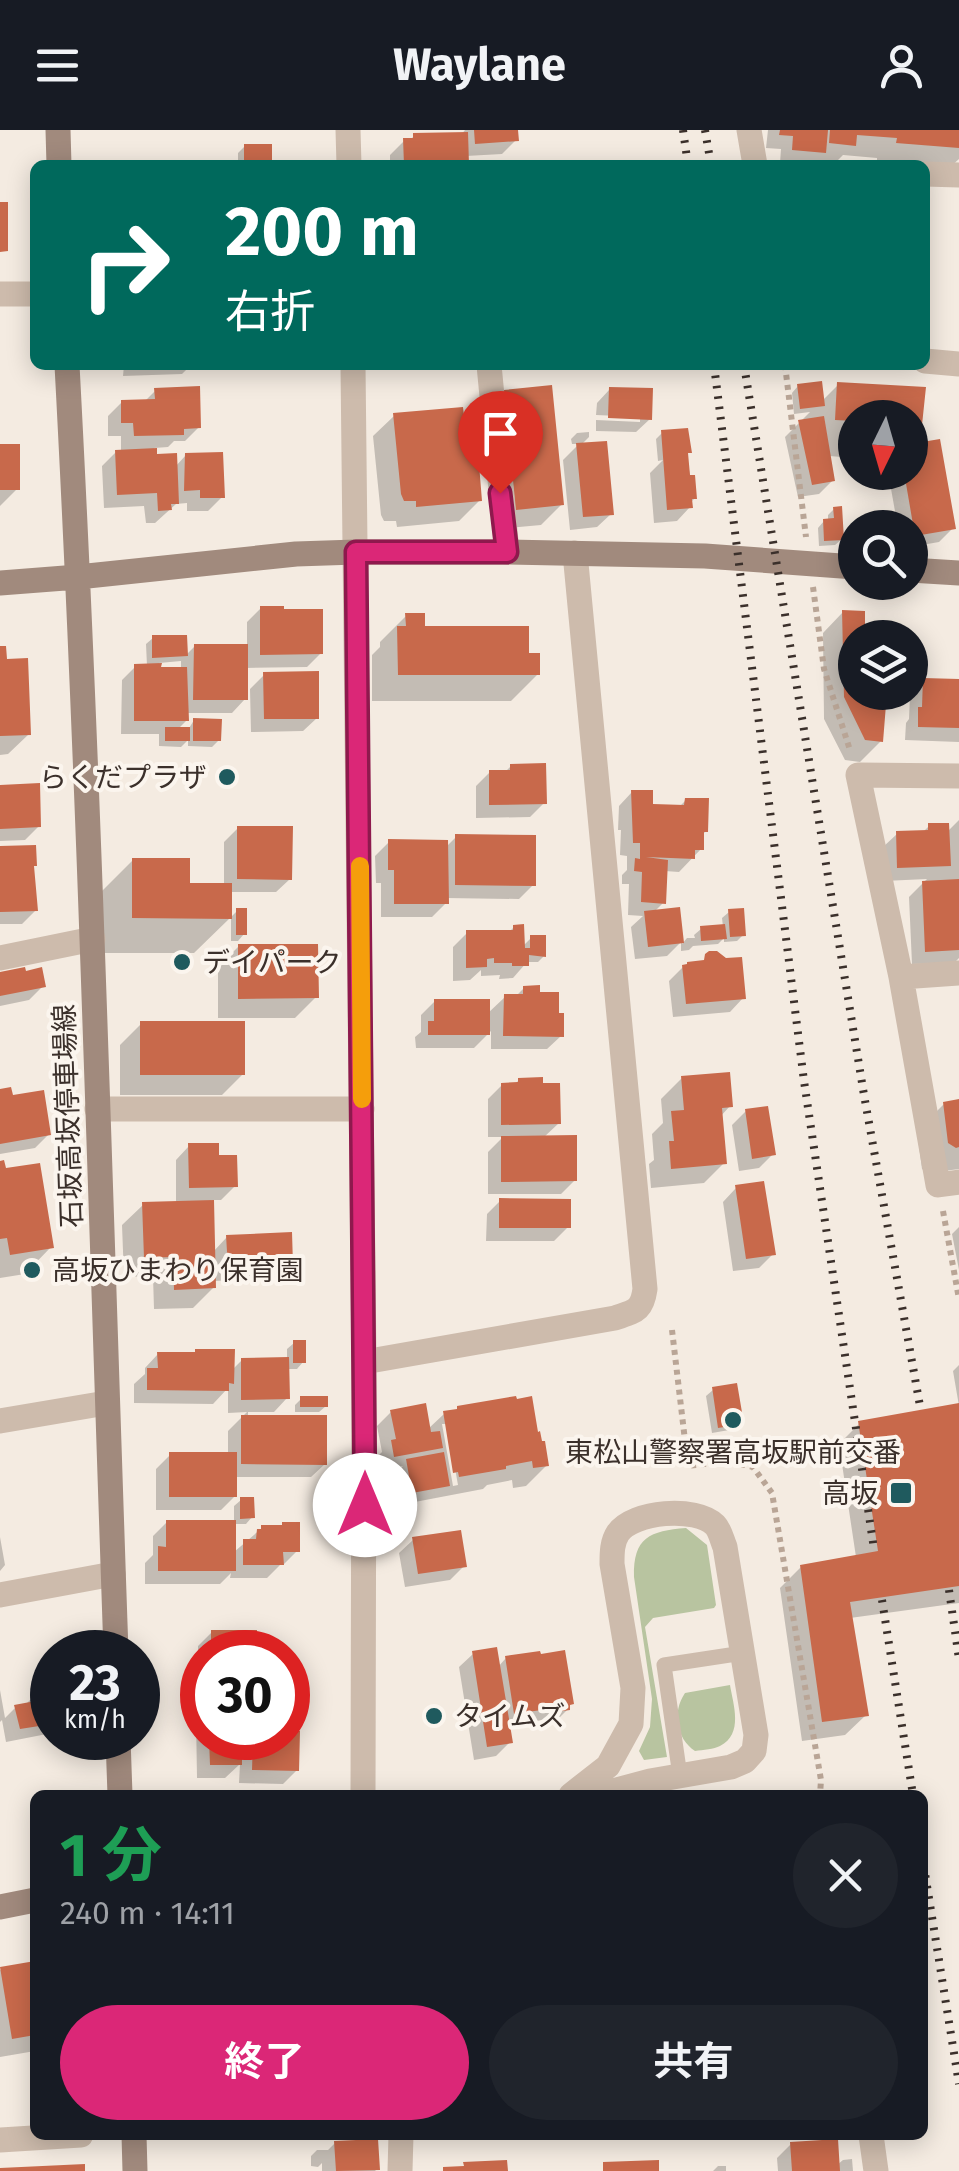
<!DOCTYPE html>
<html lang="ja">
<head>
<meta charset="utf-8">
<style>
  body { margin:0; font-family:"Fira Sans","Noto Sans JP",sans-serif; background:#20242c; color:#f1f3f6; height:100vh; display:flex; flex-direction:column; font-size:38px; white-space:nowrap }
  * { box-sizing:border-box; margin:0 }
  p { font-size:32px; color:#9ea1a6 }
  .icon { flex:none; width:55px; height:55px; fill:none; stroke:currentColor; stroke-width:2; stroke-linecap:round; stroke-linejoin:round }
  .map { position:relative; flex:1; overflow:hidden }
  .drawer { position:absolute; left:30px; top:1660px; width:898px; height:350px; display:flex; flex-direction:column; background:#171b24; border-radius:15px; box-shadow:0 5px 25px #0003 }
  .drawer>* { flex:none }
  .hud { position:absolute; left:30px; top:30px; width:900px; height:210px; border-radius:15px; box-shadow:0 5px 25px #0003; background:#00695c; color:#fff; overflow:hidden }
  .needle { width:65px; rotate:185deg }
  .buttons { position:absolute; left:838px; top:270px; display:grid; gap:20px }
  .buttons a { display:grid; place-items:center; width:90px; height:90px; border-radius:50%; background:#171b24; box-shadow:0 5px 25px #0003; font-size:50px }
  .speed { position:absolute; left:30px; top:1500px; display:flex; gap:20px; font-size:50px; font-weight:700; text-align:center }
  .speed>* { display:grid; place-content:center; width:130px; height:130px; border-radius:50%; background:#171b24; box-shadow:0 5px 25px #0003; line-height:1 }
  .speed small { font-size:25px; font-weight:400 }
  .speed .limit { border:15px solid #d22; background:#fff; color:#111 }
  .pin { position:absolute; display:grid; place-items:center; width:85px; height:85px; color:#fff; margin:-102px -42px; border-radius:50% 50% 50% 0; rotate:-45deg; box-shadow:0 0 10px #0007 }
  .pin .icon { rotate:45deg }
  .me { position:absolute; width:110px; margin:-55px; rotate:0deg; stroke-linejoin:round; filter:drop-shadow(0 0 8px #0008) }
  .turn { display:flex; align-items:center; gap:35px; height:210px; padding:0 30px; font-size:45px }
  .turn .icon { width:130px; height:130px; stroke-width:2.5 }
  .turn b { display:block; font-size:70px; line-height:85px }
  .round { display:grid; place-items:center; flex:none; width:105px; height:105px; border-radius:52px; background:#20242c }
  .summary { display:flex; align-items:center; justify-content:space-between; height:170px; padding:0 30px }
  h1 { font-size:60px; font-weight:700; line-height:75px; color:#1e9e55 }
  .primary-button { display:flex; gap:20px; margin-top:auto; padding:20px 30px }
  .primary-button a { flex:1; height:115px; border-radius:60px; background:#db2777; color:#fff; font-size:40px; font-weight:700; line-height:115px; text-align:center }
  .primary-button a+a { background:#20242c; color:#f1f3f6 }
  header { display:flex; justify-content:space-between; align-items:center; height:130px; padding:0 30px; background:#171b24; font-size:45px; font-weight:700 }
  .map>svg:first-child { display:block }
</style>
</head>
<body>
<header><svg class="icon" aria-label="menu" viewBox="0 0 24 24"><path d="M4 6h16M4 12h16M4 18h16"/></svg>Waylane<svg class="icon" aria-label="person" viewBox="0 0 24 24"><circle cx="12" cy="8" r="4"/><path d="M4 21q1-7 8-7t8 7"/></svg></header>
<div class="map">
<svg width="959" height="2041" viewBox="0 0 959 2041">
  <rect width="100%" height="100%" fill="#f4ebe1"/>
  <!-- green -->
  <path fill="#b8c4a0" d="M686,1398l21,17 9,60 -2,3 -61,10 -8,9 22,130 -23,3 -5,-9 11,-24 2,-28 -18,-122c-1,-40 16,-46 52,-49z
    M730,1555c3,19 14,49 -10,61 -6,3 -17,4 -25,5 -19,-13 -23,-39 -10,-58z"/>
  <!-- shadow -->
  <path fill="#0003" fill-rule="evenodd" d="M465,0h51v10l-14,14 -36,2 1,9h-77v-10l14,-14h5l5,-5 47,-1z
    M768,0h191v29l-10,9 -72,-5v-5l-34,-3 -10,10 -53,-2 1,-14 -15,-1z
    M245,16l25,19h-32v-12z
    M124,235h67l-9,9 -59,2z
    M367,235h71l-4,4 -67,1z
    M838,255l86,5 -5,34 -9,9v-15h-55v40l-26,-2 4,24 -14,14 -21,3 -13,-60 25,-25 -16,2 -2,-21 6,-7 24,15z
    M610,259l40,30 -14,13 -40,-1v-11l44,2v-5l-44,-2 1,-12z
    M156,260l43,37 -14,14h-11l-6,6 -14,1 1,9 20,10 11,-12 36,42 -14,14h-21v-8l-11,1 -21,19h-9l-2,-17 -40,2 -2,-42 14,-14h5v-16h-13v-20l14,-14h22z
    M505,262l57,112 -21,21 -45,4 -12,-116z
    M394,286l86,84 -21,21 -62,6 -1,-6h-12l-3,-6 -8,-79z
    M589,302v5l-8,8 30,69 -14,13 -27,3 -7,-70 16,-16h-7l-1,-5 6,-6z
    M662,303l27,19 -3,4 9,42 -5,5v4l-13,14 -23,2 -4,-50 13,-13 -5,1 -2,-22z
    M0,316l17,43 -17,17z
    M910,316l43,82 -14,14 -29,5v-19h-12l-10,-56h22z
    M834,379l8,30 -7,6 -16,1 -1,-18 6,-7h4v-6z
    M261,478l60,45 -14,14 -62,1v31l-13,14h-46l1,7 -9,9 10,1 6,-10 25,20 -7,7 -24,-1v-6l-7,7 -22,-1v-12h-38l1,-54 14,-14h11l-1,-22 7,-6 32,18 10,-10h52v-24zM181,531v9h-22v-7z
    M843,482l12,26v54l26,49 -21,21 -15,-2 -21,-41 -1,-86z
    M406,486l16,12 105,28 11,18 -27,27h-139v-46l8,-8v-5z
    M0,518l29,86 -21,20 -8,1z
    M264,545l53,43 -14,13 -52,1 -1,-43z
    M924,551l35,1v60l-54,-2 1,-17 3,-4 1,-24z
    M511,636l33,37 -14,14 -54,1v-32l14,-14h15z
    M0,657l39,39 -14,14 -25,1z
    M632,662l19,15h28l7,-7 20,31 -4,4 -1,14 -22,23 -14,-1 -1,31 -10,10 24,-2 4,34 5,-6h8l-1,-3 7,-6 22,-2 -1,-9 7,-6 14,23 -6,6 -13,1v-4l-6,6 -25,2 -4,4 -8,1v-9l-14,14 -32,3 -4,-32 12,-11 -15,-1 1,-31h-7v-9l5,-5v-14l-7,-1 1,-25h-3l1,-24z
    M959,690v138l-5,5 -42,1 -3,-67 18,-18 -43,2 -1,-34 14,-13 25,-1 7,-7 18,6z
    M238,698l52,51 -14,13h-46v26l-36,35h-97v-57l36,-36 55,25h36v-43z
    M456,707l77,48 -14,14 -73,-1v5l-14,14h-51v-34h-5l-1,-27 14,-14 57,5z
    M0,719l31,19 5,42 -14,14h-22z
    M237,781l7,23 -6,7h-7v-24z
    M514,797l8,20 9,-9 13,18 -6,6h-11l-14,16 -14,1 1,-4 -19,1v-6l-11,10 -17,1v-34l14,-14 42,-1z
    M239,816l77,51 -21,21h-77v-51z
    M683,837l60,31 -13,14 -57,5 -4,-36z
    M0,845l43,11 -14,14 -29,6z
    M524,858l37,48 -14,13h-56v-18l-17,17h-58l-1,-11 6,-5v-17l14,-14 52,13 18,-17h10z
    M141,894l102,50 -21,21h-102v-50z
    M682,948l48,28 -10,11 4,46 -20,20 -53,5 -2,-24 5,-4 -2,-26 11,-11 -2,-24z
    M519,950l40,43 -16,15 32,42 -14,14h-73v-42l15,-15h-15v-38l14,-14h12z
    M0,961l49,43 -14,14 -35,6z
    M959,971v68l-30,4 -7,-4 -5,-38 27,-27z
    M746,981l27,43 -14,14 -20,3 -7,-46z
    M189,1016l28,12 18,28 -14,14h-10l2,52 14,-15 64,27 -14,14 -63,3v6l-21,21 -39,1 -1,-33 -29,1 -2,-52 21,-20 33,-1v-44z
    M0,1033l51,84 -26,27 -25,4z
    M736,1058l37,66 -14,14 -26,3 -10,-69z
    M500,1071l68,26 -14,14h-68l1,-27z
    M959,1097v43l-7,-36z
    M294,1213l9,19 -6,7h-10v29l-13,14h-26v5l77,47 -14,13h-76v19l-14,14h-65v-41l14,-14h58v-24l19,-19 -19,1v-25l-15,16 -79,-1v-19l11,-10v-6l13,-14 74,16 10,-10 45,-1v-10z
    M959,1235v238l-109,15 16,97 -21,20 -43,6 -22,-153 21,-21 55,-10 -17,-113 21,-21 99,-17 -6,-35z
    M713,1260l28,33 -6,6 -23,4 -6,-37z
    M301,1269l25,7 -7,6h-24v-7z
    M391,1282l37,17 16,-15 92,22 11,29 -21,21 -13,2 -1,-8 -25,5 -4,4 -84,16 -5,-30 9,-9 -22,4 -3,-14 4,-4 -5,-26zM442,1294h5l11,61 -5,1z
    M241,1370l11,17 -6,7h-12v28l28,-24 35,23 -14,14h-3l-13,13h-37l1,-5 -11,11h-75v-21l8,-8v-19l14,-14h67v-16z
    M0,1407l5,28 -5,6z
    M413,1410l51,26 -14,14 -45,7 -6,-34z
    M212,1502l42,1v19h-52v54h-4v-60z
    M473,1524l25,13 8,-9 62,51 -14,14 -12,2v-5l-34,6 2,16 -14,14 -22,4 -15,-93z
    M52,1557v46l-46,9 -4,-22 -2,2v-32l5,28 11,-11 10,-3 14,-14z
    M202,1581v27h37v9l10,-9h39v-5h9v37l-14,14 -44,-1 1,-19 -15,14h-28l-1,-61z
    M35,1834v87l-35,6v-87z
    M335,2013l42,26 -2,2h-53v-8l-4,4 -7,-1v-10l6,-6h11z
    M791,2014l46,21 6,-5 9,-1 1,12h-75l-1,-13z
    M718,2036h8v5h-13z"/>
  <!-- building -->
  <path fill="#c8694b" d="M474,0h44l1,11 -44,3z
    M780,0h48l-2,23 -34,-3 1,-14 -14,-1z
    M830,0h129v18l-63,-5 1,-5 -40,-3 -1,11 -27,-3z
    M468,2l1,33h-65l-1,-27h10v-5z
    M244,14h28v21h-28z
    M0,72h8v49l-8,1z
    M822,251l3,25 -25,3 -3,-25z
    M837,252l89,5 -4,38 -12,-1v-6h-55v3l-20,-1z
    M552,255l12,120 -48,5 -12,-120z
    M200,256l1,42 -17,1v6l-50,1 -1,-13h-12v-23l34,-1 -1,-11z
    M609,257l44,1 -1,32 -44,-2z
    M463,277l1,9 11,-1 7,86 -66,6v-6h-12l-3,-7 -8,-81z
    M824,286l11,65 -23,4 -14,-65z
    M688,298l4,25h-4l2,22h5l2,24h-5l1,9 -26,2 -6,-80z
    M940,309l16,90 -41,7 -11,-64h6v-28z
    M607,311l7,74 -31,2 -7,-74z
    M0,314h20v46h-20z
    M157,318v6l20,-1 2,51h-8l1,6 -14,1 -1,-18 -40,2 -2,-45z
    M223,322l2,46h-25v-8l-16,1 1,-38z
    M842,376l2,34 -20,1 -1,-22 11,-1 -1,-11z
    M260,476h24v3h39v45l-63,1z
    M842,480l23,1v27h-10v54h32l-4,50 -18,-2 -21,-43z
    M405,483h20v13h104v27h11v22h-142l-1,-49h9z
    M152,505h35l1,21 -36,2z
    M194,514h54v56h-55z
    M0,516h6l1,13 21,-1 3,77 -31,1z
    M162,533l-1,4h26l2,54h-55v-57z
    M319,541v48h-55l-1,-47z
    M923,548l36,1v49l-41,-1v-20h4z
    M193,588l29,1 -1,22h-28z
    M165,597h25v14h-25z
    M546,633l1,41 -58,1v-35h21v-6z
    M40,653l1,44 -41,2v-44z
    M631,660h22v14l31,1 1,-7h24l-1,34h-4v18h-9v9l-49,-2 22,3 -2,44 -25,-2 1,-30 -8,-1 1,-13 5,1v-16h-7z
    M928,693h21l2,43 -54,2 -1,-37 32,-1z
    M237,696h56l-1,54 -55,-1z
    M455,704l81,1v51l-81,-1z
    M388,709l60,1 1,64h-55v-34h-6z
    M36,715l1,21h-3l4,45 -38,1v-66z
    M132,728h58v25h42v36l-100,-1z
    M959,749v71l-34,2 -3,-71z
    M680,777l4,36 -36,4 -4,-36z
    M236,778h11v27h-11z
    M744,778l2,28 -16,1 -2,-28z
    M524,794l1,24h5v-13h16v22l-17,-2v11h-17v-3h-18v-5l-7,1v8l-21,1v-38h47v-5z
    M725,794l2,15 -26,2 -1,-15z
    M238,814h80l1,54 -81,1z
    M709,821h8l9,7 16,-1 4,42 -60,5 -4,-39 5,-1v-2l17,-2 1,-6z
    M25,837l1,4 16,-4 4,20 -46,9v-24z
    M540,855v7h19v21h5v24l-61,-1 1,-42h19v-8z
    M434,869h56v36h-62v-14h6z
    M140,891h105v54h-105z
    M730,942l3,35 -11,1 5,56 -56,5 -2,-28h5l-3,-30 13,-1 -3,-34z
    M543,947v6h17l1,41 -60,1v-42l17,-1v-4z
    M11,957l2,8 31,-5 7,45 -51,9v-55z
    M959,969v48l-3,1 -8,-5 -5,-41z
    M768,976l8,49 -24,4 -7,-50z
    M577,1005v46l-76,1v-46z
    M188,1013h31v12h18l1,32 -49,1z
    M4,1030l2,8 34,-5 14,85 -44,7 -3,-17 -7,1v-78z
    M764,1051l12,74 -30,4 -11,-74z
    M499,1068l72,1v29h-72z
    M214,1070l2,88 -42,2 -1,-33 -29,1 -2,-56z
    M292,1102l1,33 -65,3 -2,-33z
    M293,1210h13v23h-13z
    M195,1219h40l-1,35 -5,-1v8l-82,-1v-22h11l-1,-16h38z
    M289,1227l1,42 -49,1v-42z
    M737,1253l7,41 -26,4 -6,-41z
    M300,1266h28v11h-28z
    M516,1266l1,3 15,-3 6,36 2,-1 2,10h3l4,25 -16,2 -1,-7 -26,5v3l-47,8 -1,-5 -5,1 -10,-62 14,-2v-3z
    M426,1273l5,29 9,-1 3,17 -49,9 -3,-17 5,-1 -6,-29z
    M959,1273v183l-109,16 19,114 -47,6 -22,-157 78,-14 -20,-130z
    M241,1285h86v50l-86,-1z
    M169,1322h68v45h-68z
    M444,1322l6,34 -38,7 -6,-34z
    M240,1367h14l1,21 -15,1z
    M166,1390h70v51h-78v-25l8,1z
    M282,1392h18v30h-17l1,13h-41v-26h13l1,-10h4v-4h21z
    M461,1400l6,37 -49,7 -6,-37z
    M211,1500h46l-1,22h-45z
    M497,1517l16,96 -26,4 -15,-96z
    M565,1520l9,54 -4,1v5l-14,2 -1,-4 -41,6 -9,-58 35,-5 1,3z
    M52,1555v39l-32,5 -6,-24 27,-5 -2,-13z
    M288,1600l12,1 -1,40 -47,-1 1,-32h35z
    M209,1608h33v27h-32z
    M35,1831v74l-23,4 -12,-72z
    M378,2009l2,31 -44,1 -2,-30z
    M838,2009l2,32h-48l-2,-29z
    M507,2030l1,11h-65v-4l21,-1 -1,-4z
    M659,2030v11h-56v-9z
    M85,2034v7h-85v-3z"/>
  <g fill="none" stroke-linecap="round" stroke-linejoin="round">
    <!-- path -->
    <path stroke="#b9a596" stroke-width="6" stroke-dasharray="5 5" stroke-linecap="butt" d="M785,235l21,172
      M813,457l11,82 26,81
      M943,1081l16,88
      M672,1200l16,136 41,-5 24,6 19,26 49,287 -1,15"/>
    <!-- lane -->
    <path stroke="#cdbbac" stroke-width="15" d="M680,1646l-16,-111 79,-12"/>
    <!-- street -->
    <path stroke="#cdbbac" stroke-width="25" d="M348,0l1,35
      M749,0l6,35
      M925,44l34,1
      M0,164h35
      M925,231l34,3
      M353,235l11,997 -1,433
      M489,235l18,187
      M959,646l-101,-1 43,202 37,208 21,-3
      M0,828l93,-19
      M901,847l58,-4
      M97,979h265
      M364,1232l251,-44c20,-7 27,-7 30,-29l-70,-736
      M0,1291l106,-18
      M0,1465l113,-21
      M571,1665l37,-29 23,-42 2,-36 -21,-124c0,-11 0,-22 6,-31 15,-22 78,-27 97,-8 5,5 7,15 10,22l31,188 -2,16 -9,10 -14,6 -81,14 -52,14
      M871,2005l5,36
      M0,2010l81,-5
      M400,2041l1,-36"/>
    <!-- secondary -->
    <path stroke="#a18a7d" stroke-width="25" d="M58,0l1,35
      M67,235c23,429 34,858 49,1287
      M910,440l49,3
      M0,453l78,-6 218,-23 60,-2h151l198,4 150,11
      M118,1608l2,57
      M0,1777l35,-7
      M134,2005l1,36"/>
    <!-- rail -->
    <path stroke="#3b302b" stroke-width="8" stroke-dasharray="2.5 8" stroke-linecap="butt" d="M683,0l5,35
      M705,0l6,35
      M714,235l90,716 70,468
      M744,235l120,730 56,311
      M949,1460l10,69
      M882,1470l31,195
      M922,1725l37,229"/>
  </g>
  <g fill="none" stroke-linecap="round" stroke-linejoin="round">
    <!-- route casing -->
    <g stroke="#8e194d" stroke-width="25">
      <path id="route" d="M365,1375l-9,-953h151l-7,-59"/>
    </g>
    <!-- route -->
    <use href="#route" stroke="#db2777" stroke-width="18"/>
    <!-- slow -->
    <path stroke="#f59e0b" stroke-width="18" d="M360,736l2,233"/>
  </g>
  <!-- markers -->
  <g fill="#1f5a5e" stroke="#fbf5ee" stroke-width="4">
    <circle cx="227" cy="647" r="10"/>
    <circle cx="182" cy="832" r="10"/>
    <circle cx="32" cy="1140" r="10"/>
    <circle cx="733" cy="1290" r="10"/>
    <rect x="889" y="1351" width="24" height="24" rx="5"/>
    <circle cx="434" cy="1586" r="10"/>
  </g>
  <g text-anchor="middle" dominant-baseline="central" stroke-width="8" stroke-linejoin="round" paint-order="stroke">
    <!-- poi labels -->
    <g font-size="28" fill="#3b302b" stroke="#fbf5ee" text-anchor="start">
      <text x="207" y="647" text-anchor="end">らくだプラザ</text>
      <text x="202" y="832">デイパーク</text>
      <text x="52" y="1140">高坂ひまわり保育園</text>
      <text x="733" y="1322" text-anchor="middle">東松山警察署高坂駅前交番</text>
      <text x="878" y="1363" text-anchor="end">高坂</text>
      <text x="454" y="1586">タイムズ</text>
    </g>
    <!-- street labels -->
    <g font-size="28" fill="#3b302b" stroke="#fbf5ee">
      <text transform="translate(68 986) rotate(-92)">石坂高坂停車場線</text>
    </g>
  </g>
</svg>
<div class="buttons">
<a><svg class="needle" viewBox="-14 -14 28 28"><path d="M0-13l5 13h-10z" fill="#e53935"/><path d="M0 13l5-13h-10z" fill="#9ea1a6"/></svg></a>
<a><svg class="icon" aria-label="search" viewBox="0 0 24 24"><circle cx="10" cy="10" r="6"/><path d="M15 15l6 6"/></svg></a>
<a><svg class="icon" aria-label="layers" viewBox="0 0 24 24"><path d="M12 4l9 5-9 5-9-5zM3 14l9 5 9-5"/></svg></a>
</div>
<div class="speed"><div>23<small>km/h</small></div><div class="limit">30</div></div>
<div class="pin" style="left:500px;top:363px;background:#d93025"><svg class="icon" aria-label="arrive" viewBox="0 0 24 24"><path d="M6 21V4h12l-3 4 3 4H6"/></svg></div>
<svg class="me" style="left:365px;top:1375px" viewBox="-20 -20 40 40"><circle r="19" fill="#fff"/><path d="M0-13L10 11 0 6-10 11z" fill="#db2777"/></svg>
<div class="hud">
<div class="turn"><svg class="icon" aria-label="right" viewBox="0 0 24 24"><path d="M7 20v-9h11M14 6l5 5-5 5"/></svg><div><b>200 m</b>右折</div></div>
</div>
<section class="drawer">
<div class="summary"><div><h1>1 分</h1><p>240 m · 14:11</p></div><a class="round"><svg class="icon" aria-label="close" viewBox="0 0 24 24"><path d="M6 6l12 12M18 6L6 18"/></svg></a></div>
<div class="primary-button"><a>終了</a><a>共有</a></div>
</section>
</div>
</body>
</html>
